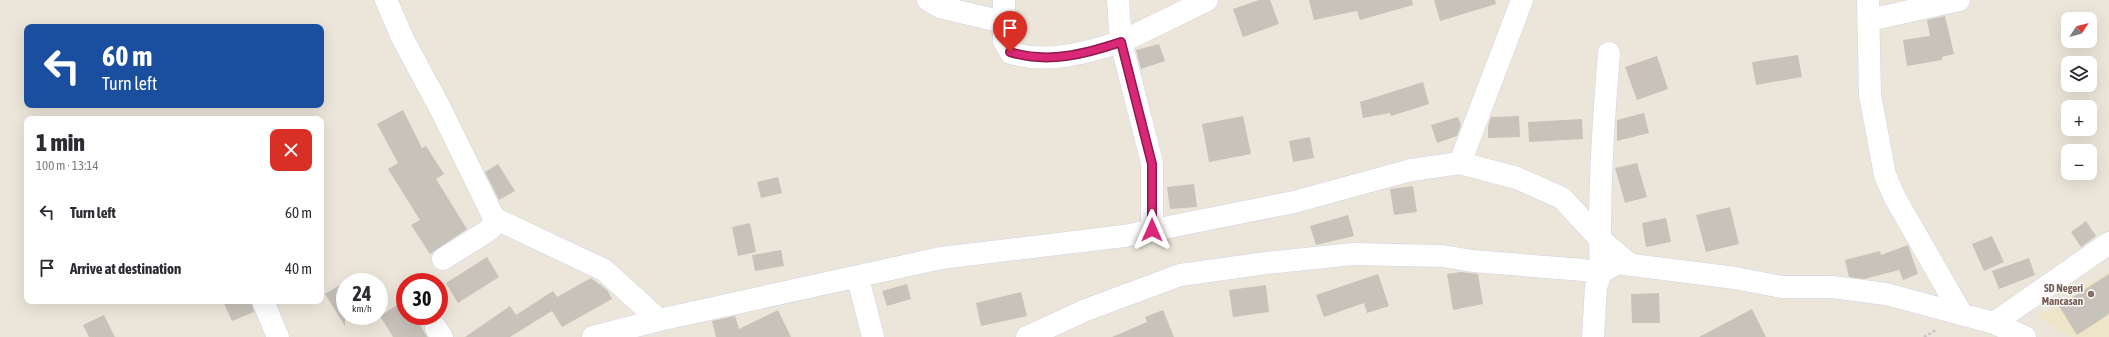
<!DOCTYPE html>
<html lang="en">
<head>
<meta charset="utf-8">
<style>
  body { margin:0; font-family:"Asap Condensed",sans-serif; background:#f7f7f7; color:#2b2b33; height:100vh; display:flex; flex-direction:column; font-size:15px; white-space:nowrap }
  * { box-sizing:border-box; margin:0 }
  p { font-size:13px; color:#7c7c81 }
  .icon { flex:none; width:22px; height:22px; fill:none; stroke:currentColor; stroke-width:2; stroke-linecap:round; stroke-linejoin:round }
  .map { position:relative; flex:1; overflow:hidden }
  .drawer { position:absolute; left:24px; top:116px; width:300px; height:188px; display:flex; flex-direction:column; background:#fff; border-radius:8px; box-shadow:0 4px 16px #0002 }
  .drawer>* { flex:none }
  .top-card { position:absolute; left:24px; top:24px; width:300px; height:84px; border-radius:8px; box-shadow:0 4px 16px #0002; background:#1a4fa0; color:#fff; overflow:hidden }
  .needle { width:26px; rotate:54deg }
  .fabs { position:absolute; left:2061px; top:12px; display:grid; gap:8px }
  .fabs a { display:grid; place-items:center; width:36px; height:36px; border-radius:8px; background:#fff; box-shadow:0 4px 16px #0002; font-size:20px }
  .speed { position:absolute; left:336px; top:273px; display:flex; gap:8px; font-size:20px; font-weight:700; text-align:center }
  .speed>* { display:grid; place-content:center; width:52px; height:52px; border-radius:50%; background:#fff; box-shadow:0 4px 16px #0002; line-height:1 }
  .speed small { font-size:10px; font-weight:400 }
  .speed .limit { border:6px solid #d22; background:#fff; color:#111 }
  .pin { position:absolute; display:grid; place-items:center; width:34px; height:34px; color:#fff; margin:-41px -17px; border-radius:50% 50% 50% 0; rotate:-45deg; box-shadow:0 0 4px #0007 }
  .pin .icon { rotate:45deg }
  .me { position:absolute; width:44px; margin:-22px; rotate:0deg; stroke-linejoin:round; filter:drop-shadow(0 0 3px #0008) }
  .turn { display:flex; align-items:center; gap:14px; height:84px; padding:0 12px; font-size:18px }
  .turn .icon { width:52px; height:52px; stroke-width:2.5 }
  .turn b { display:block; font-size:28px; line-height:34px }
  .round { display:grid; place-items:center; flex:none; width:42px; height:42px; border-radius:8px; background:#f7f7f7 }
  .overview { display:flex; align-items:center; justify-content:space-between; height:68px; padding:0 12px }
  h1 { font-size:24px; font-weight:800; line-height:30px }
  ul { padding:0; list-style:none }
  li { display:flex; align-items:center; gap:12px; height:56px; padding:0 12px }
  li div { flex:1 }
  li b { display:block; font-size:15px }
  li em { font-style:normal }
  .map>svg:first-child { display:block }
</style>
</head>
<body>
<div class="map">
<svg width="2109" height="337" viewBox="0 0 2109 337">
  <rect width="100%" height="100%" fill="#ece6da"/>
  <!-- education -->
  <path fill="#eee5c9" d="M2109,271v66h-37l-34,-20z"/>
  <!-- building -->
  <path fill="#c7c2ba" d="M1259,0h11l9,24 -36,13 -10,-28z
    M1309,0h103l1,5 -53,15 -3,-9 -43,9z
    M1434,0h61l1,4 -56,17z
    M1945,16l9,38 -12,3v3l-35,6 -4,-26 27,-4 -3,-16z
    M1159,44l6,17 -24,8 -5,-19z
    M1798,55l4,22 -46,8 -4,-23z
    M1657,56l11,33 -31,11 -12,-33z
    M1423,82l6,22 -38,12 -1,-3 -27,5 -3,-16z
    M403,110l19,38 4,-2 18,28 -8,5 31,50 -37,25 -19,-29 9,-5 -32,-51 10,-6 -21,-39z
    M1644,113l5,20 -32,8v-21z
    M1243,116l8,38 -42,8 -7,-38z
    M1519,116l1,21 -32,1v-12l3,-9z
    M1458,117l3,8 -4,11 -20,7 -6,-18z
    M1582,119l1,20 -54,3 -1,-20z
    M1310,137l4,21 -21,4 -4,-21z
    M1637,163l10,34 -22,6 -10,-35z
    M498,164l17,27 -16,9 -14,-28z
    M778,177l4,16 -21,5 -4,-16z
    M1194,184l3,23 -27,2 -3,-22z
    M1413,186l4,26 -23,3 -4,-26z
    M1730,207l9,37 -33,8 -10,-37z
    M1348,215l6,21 -38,9 -6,-19z
    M1666,218l5,24 -25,5 -4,-24z
    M2086,221l10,15 -15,11 -10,-15z
    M750,223l6,29 -18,4 -6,-29z
    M1992,236l12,26 -20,9 -12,-27z
    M1908,245l10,29 -15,6 -4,-10 -35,9 -15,-2 -4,-17 35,-9 1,4z
    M781,250l3,16 -29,5 -3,-16z
    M487,257l12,20 -41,26 -12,-20z
    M2029,258l6,17 -36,14 -7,-18z
    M1461,272l17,2 5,30 -30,6 -6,-36z
    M1378,274l11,32 -22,7 -3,-10 -40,14 -8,-22z
    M2109,274v40l-32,21 -18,-29z
    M591,278l16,12 5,9 -50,28 -10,-16 -42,26h-45l45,-31 6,9 37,-24 4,6z
    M345,282v44l-20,-32z
    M907,284l4,15 -24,7 -5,-15z
    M1266,285l3,27 -36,5 -4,-27z
    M1021,292l6,24 -46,10 -5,-23z
    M1659,293l1,30h-28l-1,-29z
    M405,300v16h10l12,21h-34l-13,-21z
    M223,301h28l3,11 -22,9z
    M1752,309l14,28h-67z
    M778,310l13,27h-75l-4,-16 23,-5 4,13z
    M1163,310l11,27h-62l35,-15 -2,-5z
    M104,315l11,22h-26l-6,-12z"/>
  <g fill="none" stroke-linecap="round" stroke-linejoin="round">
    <!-- minor casing -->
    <g stroke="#d0d2e3" stroke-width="23">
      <path id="minor" d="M386,0l17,39 37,69 54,110 -2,9 -6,5 -43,27
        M928,0l12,7 63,15
        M1004,0v41l7,12c37,11 74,0 110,-11l-3,-42
        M1868,0l2,95 15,80 10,23 66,115
        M1869,20l90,-20
        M1460,163l62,-163
        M494,218l110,52 55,50
        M1152,230v-67l-31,-121 86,-42
        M858,278l15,59
        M263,301l15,36
        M1994,323l115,-80
        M436,328l6,9
        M593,337l66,-17 282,-62 183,-22 170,-34 117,-32 49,-7 57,15 45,20 37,40 29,25
        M1027,337l59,-27 94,-35 86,-12 87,-9 89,2 31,5 110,9 18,3c-3,-73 2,-146 8,-220
        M1593,337l3,-50 5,-14 16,-10 118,15 47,9h50l54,7 108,29 31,14"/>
    </g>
    <!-- path -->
    <path stroke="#c7c7c7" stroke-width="2.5" stroke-dasharray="3 2" stroke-linecap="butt" d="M1924,337l12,-7"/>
    <!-- minor -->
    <use href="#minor" stroke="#fff" stroke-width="22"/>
  </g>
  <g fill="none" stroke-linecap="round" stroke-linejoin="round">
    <!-- route casing -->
    <g stroke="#8e194d" stroke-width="10">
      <path id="route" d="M1010,52c38,12 75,2 111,-10l31,122v66"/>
    </g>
    <!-- route -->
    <use href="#route" stroke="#db2777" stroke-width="7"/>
  </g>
  <!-- markers -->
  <circle fill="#8d6e63" stroke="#fff" stroke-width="1.5" cx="2091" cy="294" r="4"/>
  <g text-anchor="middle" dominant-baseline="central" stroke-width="3" stroke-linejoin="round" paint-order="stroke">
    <!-- education labels -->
    <g font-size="11" font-weight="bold" fill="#785e54" stroke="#fff" text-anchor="end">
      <text x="2083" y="288">SD Negeri<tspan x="2083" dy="13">Mancasan</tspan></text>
    </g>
  </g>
</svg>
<div class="fabs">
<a><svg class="needle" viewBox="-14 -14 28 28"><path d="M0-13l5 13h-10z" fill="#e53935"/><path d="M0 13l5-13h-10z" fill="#7c7c81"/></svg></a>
<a><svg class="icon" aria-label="layers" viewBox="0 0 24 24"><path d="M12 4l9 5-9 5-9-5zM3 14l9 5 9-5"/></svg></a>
<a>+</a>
<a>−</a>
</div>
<div class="speed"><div>24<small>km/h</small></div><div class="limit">30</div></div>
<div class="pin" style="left:1010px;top:52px;background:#d93025"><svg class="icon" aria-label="arrive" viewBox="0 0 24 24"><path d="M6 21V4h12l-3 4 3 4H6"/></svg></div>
<svg class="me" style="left:1152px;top:230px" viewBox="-20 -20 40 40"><path d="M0-17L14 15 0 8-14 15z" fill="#db2777" stroke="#fff" stroke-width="4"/></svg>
<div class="top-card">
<div class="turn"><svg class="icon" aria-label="left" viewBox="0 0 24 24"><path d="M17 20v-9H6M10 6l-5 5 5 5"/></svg><div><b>60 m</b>Turn left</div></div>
</div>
<section class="drawer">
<div class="overview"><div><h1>1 min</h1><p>100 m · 13:14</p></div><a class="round" style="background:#d93025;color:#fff"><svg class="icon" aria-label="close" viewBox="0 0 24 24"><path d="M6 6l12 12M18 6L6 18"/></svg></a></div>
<ul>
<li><svg class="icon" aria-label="left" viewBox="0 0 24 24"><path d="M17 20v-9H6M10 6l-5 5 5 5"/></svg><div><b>Turn left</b></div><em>60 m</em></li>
<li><svg class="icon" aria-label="arrive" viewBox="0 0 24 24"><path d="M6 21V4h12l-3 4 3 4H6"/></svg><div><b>Arrive at destination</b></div><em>40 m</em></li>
</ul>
</section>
</div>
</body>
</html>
